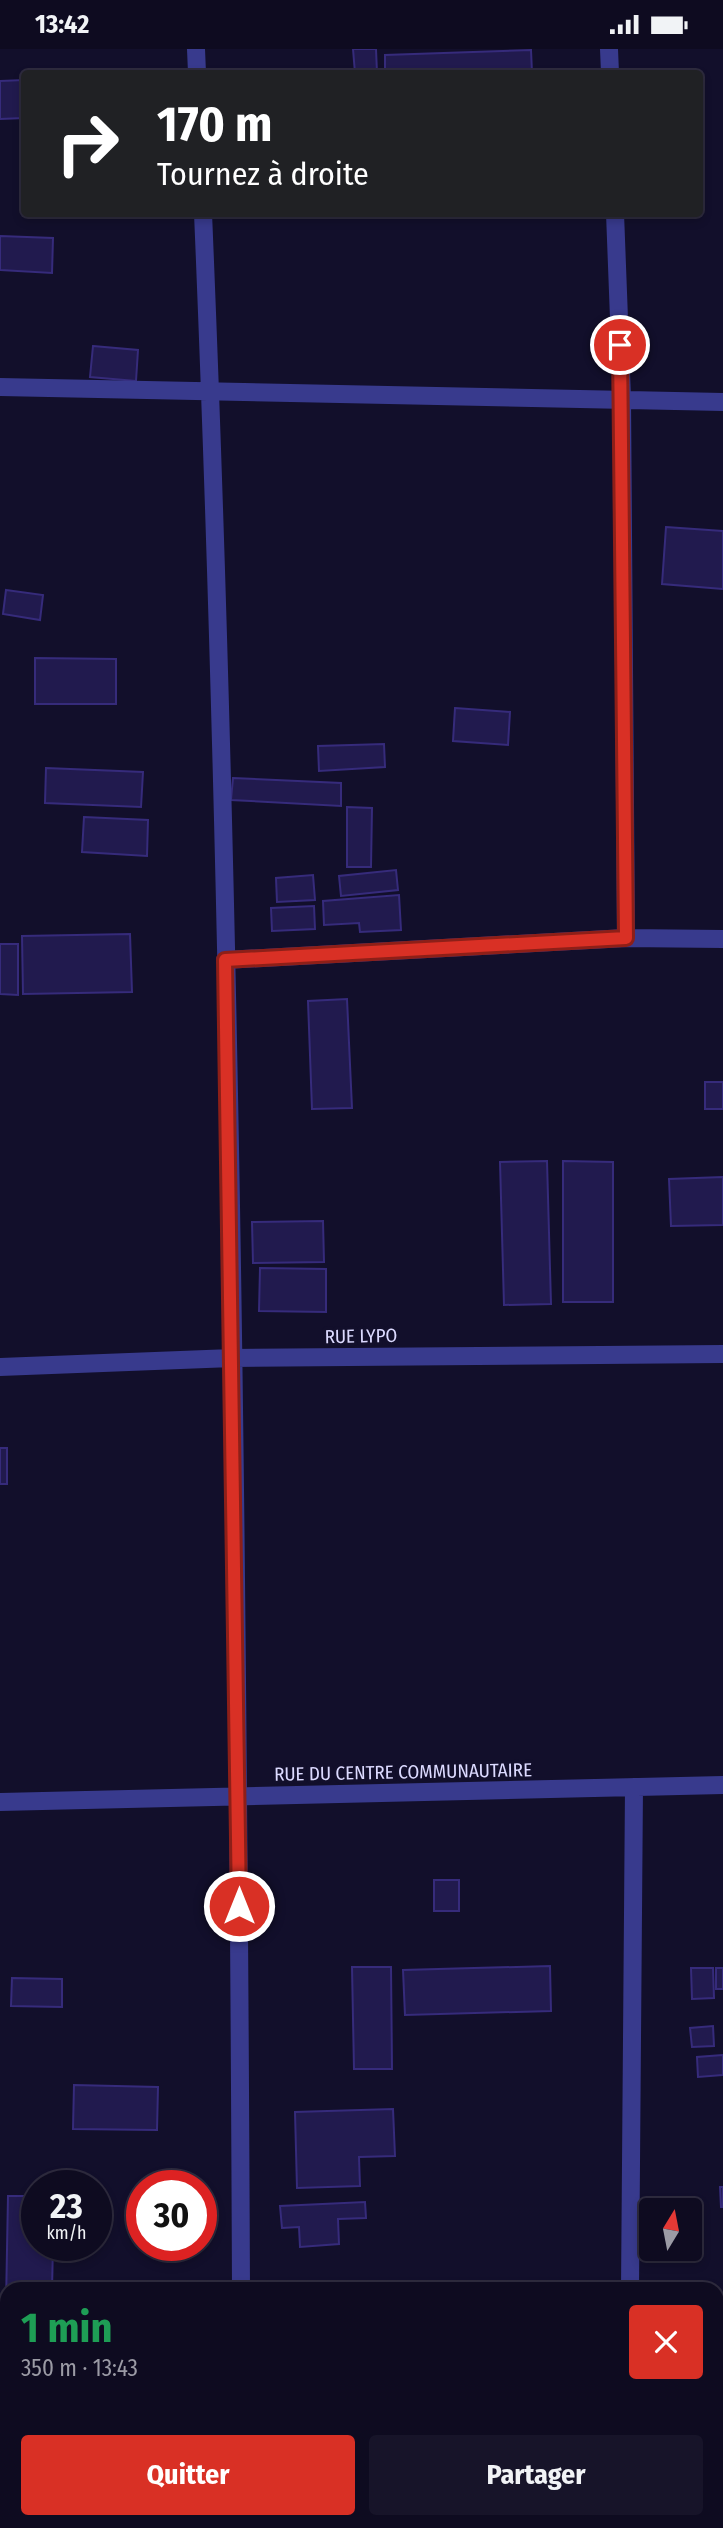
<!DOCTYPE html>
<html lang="fr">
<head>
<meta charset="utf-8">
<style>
  body { margin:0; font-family:"Fira Sans Condensed",sans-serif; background:#171429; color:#f1f3f6; height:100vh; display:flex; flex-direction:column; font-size:26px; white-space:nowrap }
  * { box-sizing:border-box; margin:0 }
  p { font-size:23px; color:#9b9ba5 }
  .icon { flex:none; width:38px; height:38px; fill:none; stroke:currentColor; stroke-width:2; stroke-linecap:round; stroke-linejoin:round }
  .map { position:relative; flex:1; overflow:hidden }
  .side { position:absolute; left:0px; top:2233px; width:724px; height:247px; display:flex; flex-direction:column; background:#0e0b20; border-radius:21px 21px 0 0; box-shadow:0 4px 10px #0003,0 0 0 2px #2e2b3e }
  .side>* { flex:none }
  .hud { position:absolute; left:21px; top:21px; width:682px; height:147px; border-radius:7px; box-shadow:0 4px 10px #0003,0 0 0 2px #2e2b3e; background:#202124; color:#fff; overflow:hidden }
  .needle { width:46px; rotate:10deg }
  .controls { position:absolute; left:639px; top:2149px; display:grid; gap:14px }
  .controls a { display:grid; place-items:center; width:63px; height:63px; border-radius:7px; background:#0e0b20; box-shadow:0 4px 10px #0003,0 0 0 2px #2e2b3e; font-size:35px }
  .speed { position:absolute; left:21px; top:2121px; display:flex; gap:14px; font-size:35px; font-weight:700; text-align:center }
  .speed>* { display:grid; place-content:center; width:91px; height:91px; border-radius:50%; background:#0e0b20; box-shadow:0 4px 10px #0003,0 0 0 2px #2e2b3e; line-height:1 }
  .speed small { font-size:18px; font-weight:400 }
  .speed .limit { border:10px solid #d22; background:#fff; color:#111 }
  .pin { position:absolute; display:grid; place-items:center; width:60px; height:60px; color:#fff; margin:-30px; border:4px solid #fff; border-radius:50%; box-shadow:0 2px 7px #0007 }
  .me { position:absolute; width:77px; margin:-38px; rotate:0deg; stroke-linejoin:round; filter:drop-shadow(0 0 5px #0008) }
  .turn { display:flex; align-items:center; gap:24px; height:147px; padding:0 21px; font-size:32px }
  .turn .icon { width:91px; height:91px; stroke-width:2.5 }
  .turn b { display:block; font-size:49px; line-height:60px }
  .round { display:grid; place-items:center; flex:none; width:74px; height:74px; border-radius:7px; background:#171429 }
  .summary { display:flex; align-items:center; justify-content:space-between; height:119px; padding:0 21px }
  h1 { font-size:42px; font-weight:700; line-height:52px; color:#1e9e55 }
  .cta { display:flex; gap:14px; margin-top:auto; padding:14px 21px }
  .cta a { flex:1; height:80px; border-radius:7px; background:#d93025; color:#fff; font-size:28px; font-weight:700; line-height:80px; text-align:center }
  .cta a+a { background:#171429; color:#f1f3f6 }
  .status { display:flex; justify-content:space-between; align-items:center; height:49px; padding:0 35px; background:#0e0b20; direction:ltr }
  .status svg { height:19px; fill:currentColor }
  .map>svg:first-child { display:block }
</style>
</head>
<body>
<div class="status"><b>13:42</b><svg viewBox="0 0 49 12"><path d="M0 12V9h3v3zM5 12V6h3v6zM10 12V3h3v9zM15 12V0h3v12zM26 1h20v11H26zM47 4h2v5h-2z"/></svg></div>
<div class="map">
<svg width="723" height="2479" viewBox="0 0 723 2479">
  <rect width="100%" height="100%" fill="#120f2b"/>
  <!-- building -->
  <path fill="#211a4e" stroke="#362b7b" stroke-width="2" d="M353,0h23l1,24h-22z
    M531,1l1,23h-147v-18z
    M24,31v38l-24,1v-38z
    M0,187l53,2 -1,35 -52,-3z
    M93,297l45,4 -2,31 -46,-4z
    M666,478l57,4v58l-61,-5z
    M6,541l37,5 -3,25 -37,-6z
    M35,609l81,1v45h-81z
    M455,659l55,4 -2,33 -55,-4z
    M384,695l1,23 -66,4 -1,-25z
    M46,719l97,4 -2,35 -96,-4z
    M233,729l108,5v23l-110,-6z
    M347,758l25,1 -1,59h-24z
    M84,768l64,3 -1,36 -65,-4z
    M396,821l2,20 -57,6 -2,-20z
    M313,826l2,25 -38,2 -1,-24z
    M399,846l2,35 -41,2 -1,-9 -35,2 -1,-24z
    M314,857l1,23 -43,2 -1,-23z
    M130,885l2,58 -109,2 -1,-58z
    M0,895h18v51l-18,-1z
    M347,950l5,109 -40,1 -4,-108z
    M705,1033h18v27h-18z
    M547,1112l4,143 -47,1 -4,-143z
    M563,1112l50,1v140h-50z
    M723,1128v48l-52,1 -2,-47z
    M323,1172l1,41 -71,1 -1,-41z
    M260,1219l66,1v43l-67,-1z
    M0,1399h7v36h-7z
    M434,1831h25v31h-25z
    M550,1917l1,45 -146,4 -2,-45z
    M352,1918h39l1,102h-38z
    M691,1919h22l1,30 -22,1z
    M716,1919h7v21h-7z
    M12,1929l50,1v28l-51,-1z
    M713,1977l1,20 -22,1 -2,-19z
    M723,2006v20l-25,2 -1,-20z
    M74,2036l84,2 -1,43 -84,-1z
    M393,2060l2,47 -36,1 1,29 -63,2 -2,-76z
    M720,2138h3v20h-2z
    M8,2147h29v49h16l-1,44h-45v15h-1z
    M365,2153l1,16 -28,1 1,25 -39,3 -1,-20 -17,1 -2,-22z
    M718,2306h5v21h-5z
    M574,2474l1,5h-45l-1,-2z"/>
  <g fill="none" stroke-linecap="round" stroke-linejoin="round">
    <!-- street -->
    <path stroke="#383a8d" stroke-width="18" d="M196,0l1,24
      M609,0l1,24
      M203,164c29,692 35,1384 38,2076
      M615,164l7,185 4,540
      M0,338l723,15
      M225,911l401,-22 97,1
      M0,1318l232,-9 491,-4
      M0,1753l723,-17
      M630,2240l4,-502
      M242,2473v6
      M628,2479v-6"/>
  </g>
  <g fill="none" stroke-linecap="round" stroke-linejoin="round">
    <!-- route casing -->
    <g stroke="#8d1f18" stroke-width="18">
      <path id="route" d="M239,1857l-14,-946 401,-22 -6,-593"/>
    </g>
    <!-- route -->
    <use href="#route" stroke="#d93025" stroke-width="12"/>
  </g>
  <g text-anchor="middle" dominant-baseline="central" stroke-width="7" stroke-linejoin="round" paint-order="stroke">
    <!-- street labels -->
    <g font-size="19" fill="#dcdaff" stroke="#120f2b">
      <text transform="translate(361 1287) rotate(-1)">RUE LYPO</text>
      <text transform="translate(403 1723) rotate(-1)">RUE DU CENTRE COMMUNAUTAIRE</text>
    </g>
  </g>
</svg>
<div class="controls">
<a><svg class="needle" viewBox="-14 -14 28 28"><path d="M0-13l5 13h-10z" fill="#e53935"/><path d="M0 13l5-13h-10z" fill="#9b9ba5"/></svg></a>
</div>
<div class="speed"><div>23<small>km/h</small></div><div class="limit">30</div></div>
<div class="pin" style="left:620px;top:296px;background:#d93025"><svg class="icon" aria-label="arrive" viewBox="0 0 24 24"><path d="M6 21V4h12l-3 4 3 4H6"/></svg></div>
<svg class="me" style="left:239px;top:1857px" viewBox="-20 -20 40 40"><circle r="17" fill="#d93025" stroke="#fff" stroke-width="3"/><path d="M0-11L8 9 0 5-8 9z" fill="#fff"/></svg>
<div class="hud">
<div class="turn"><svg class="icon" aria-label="right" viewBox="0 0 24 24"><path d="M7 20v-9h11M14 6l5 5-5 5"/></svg><div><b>170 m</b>Tournez à droite</div></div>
</div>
<section class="side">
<div class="summary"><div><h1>1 min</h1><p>350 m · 13:43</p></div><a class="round" style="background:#d93025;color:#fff"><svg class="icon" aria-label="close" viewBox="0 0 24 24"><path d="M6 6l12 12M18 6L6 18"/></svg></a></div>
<div class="cta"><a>Quitter</a><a>Partager</a></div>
</section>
</div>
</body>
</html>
